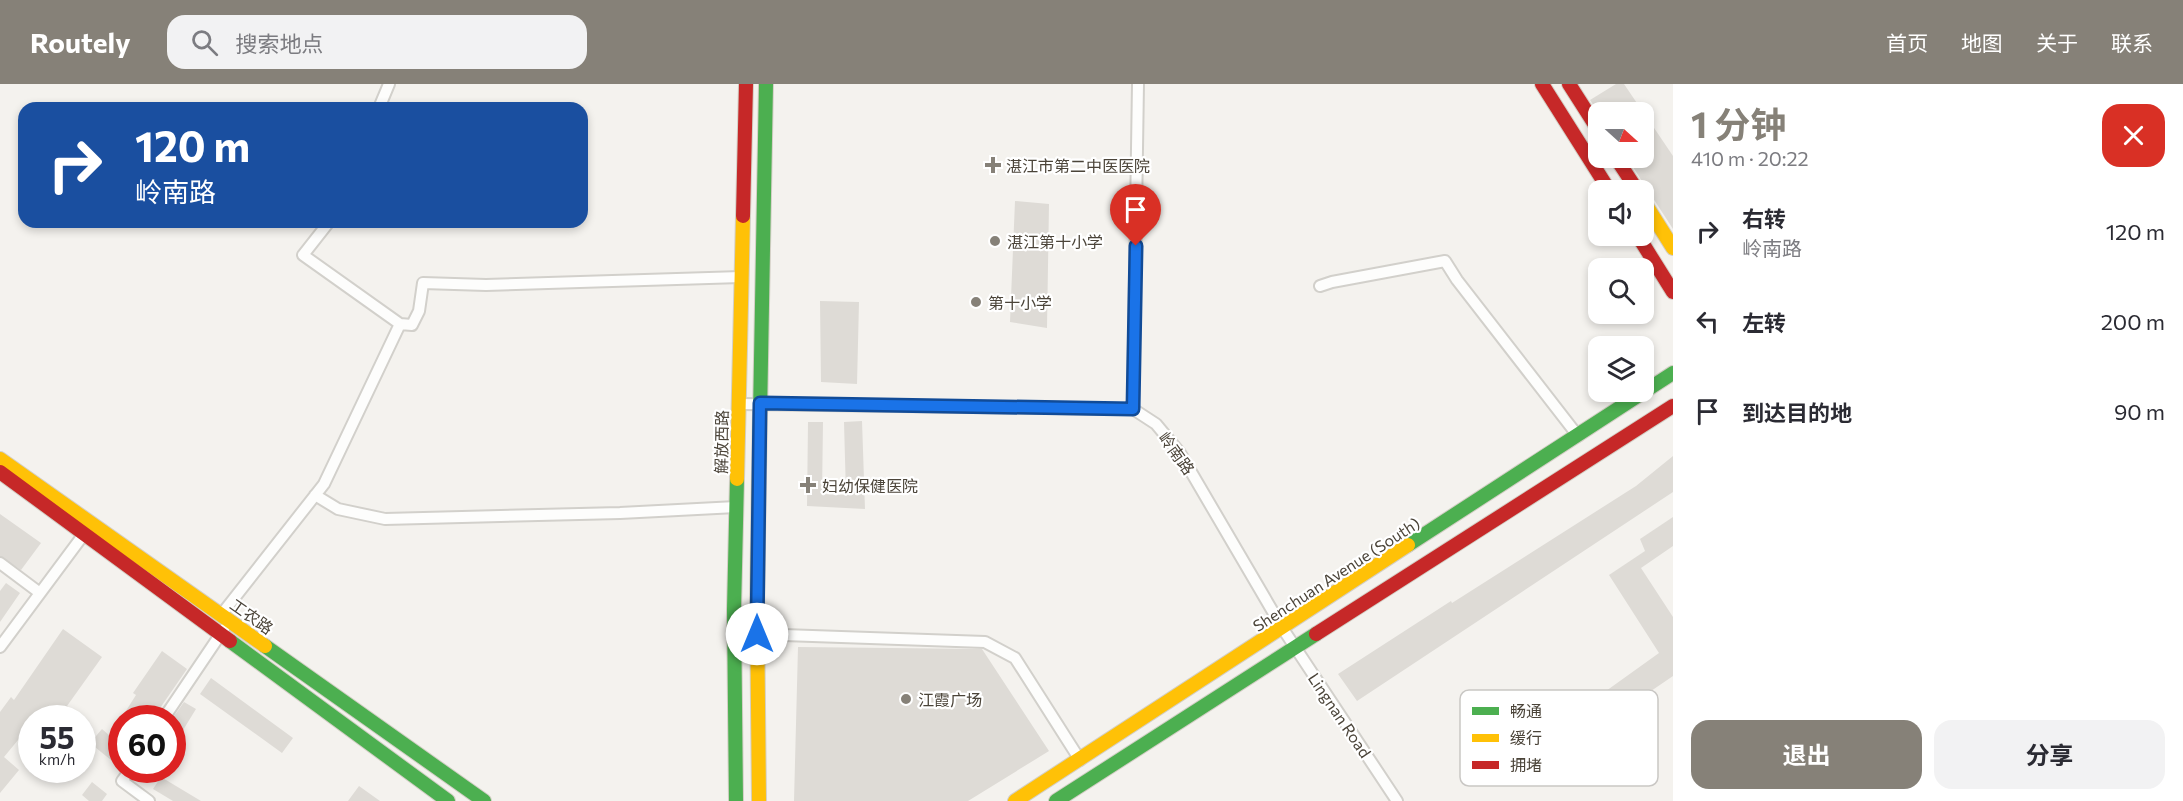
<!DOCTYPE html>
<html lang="zh">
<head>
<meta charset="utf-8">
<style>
  body { margin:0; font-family:Commissioner,"Noto Sans SC",sans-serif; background:#f2f2f3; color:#2b2b33; height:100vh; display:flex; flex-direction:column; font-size:22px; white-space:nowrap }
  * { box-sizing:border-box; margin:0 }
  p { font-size:20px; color:#7c7c81 }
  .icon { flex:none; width:33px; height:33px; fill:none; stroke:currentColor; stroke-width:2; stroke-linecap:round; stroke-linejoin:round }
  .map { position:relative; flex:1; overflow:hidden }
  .side { display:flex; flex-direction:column; background:#fff; width:510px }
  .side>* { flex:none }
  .guide { position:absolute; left:18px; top:18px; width:570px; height:126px; border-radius:18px; box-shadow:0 3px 9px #0003; background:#1a4fa0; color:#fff; overflow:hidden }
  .needle { width:39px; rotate:111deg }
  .buttons { position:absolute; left:1588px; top:18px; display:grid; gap:12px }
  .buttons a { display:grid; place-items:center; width:66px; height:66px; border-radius:12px; background:#fff; box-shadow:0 3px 9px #0003; font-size:30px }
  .speed { position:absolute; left:18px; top:621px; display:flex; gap:12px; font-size:30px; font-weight:700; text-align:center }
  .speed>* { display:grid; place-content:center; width:78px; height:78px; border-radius:50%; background:#fff; box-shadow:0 3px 9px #0003; line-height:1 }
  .speed small { font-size:15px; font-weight:400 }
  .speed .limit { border:9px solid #d22; background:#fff; color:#111 }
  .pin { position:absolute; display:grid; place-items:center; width:51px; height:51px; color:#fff; margin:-62px -26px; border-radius:50% 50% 50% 0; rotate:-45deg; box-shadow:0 0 6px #0007 }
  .pin .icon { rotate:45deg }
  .me { position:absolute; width:66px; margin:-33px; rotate:0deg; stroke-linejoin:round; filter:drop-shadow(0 0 4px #0008) }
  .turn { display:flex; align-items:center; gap:21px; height:126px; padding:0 18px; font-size:27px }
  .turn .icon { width:78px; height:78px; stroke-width:2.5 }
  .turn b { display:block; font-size:42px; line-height:51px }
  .round { display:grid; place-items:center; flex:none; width:63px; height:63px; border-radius:18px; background:#f2f2f3 }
  .overview { display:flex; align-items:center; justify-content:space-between; height:102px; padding:0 18px }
  h1 { font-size:36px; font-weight:700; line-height:45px; color:#868178 }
  .cta { display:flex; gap:12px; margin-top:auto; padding:12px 18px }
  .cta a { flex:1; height:69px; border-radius:18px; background:#868178; color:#fff; font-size:24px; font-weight:700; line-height:69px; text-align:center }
  .cta a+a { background:#f2f2f3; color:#2b2b33 }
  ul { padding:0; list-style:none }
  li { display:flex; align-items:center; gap:18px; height:90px; padding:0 18px }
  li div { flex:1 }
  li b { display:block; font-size:22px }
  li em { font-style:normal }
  header { display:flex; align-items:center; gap:36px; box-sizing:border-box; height:84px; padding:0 30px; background:#868178; color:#fff }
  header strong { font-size:28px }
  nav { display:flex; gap:33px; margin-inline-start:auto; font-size:21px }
  .search { width:420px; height:54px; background:#f2f2f3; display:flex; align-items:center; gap:15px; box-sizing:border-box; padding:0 21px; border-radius:18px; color:#7c7c81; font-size:22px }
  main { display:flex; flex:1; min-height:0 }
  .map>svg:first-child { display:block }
</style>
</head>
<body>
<header>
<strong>Routely</strong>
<div class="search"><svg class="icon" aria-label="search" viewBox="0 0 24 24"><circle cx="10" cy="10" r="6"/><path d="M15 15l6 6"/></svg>搜索地点</div>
<nav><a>首页</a><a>地图</a><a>关于</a><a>联系</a></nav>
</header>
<main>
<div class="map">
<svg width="1673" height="717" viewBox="0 0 1673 717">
  <rect width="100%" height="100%" fill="#f4f2ee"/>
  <!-- building -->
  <path fill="#dedbd6" d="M1616,0h8l19,28h-45l-8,-12z
    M1644,29l29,43v73l-46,-71h17z
    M1015,117l34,3 -2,124 -37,-6z
    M820,217l39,1 -2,82 -36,-2z
    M862,337l3,88 -58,-3 1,-84h15l-1,72 24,1 -2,-73z
    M1673,372v36l-316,209 -19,-27 113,-73 1,2 184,-117z
    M0,430l41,29 -20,27 -21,-14z
    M1673,433v29l-32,22 32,49v59l-60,41 -14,-21 60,-43 -50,-78 36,-24 -5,-12z
    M6,499l14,10 -20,29v-31z
    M63,545l39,28 -35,49 5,4 -6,8h-34v5l-28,34 15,13 -19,23v-81l11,-15 3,3z
    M798,563l184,2 67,102 -81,50h-174z
    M162,567l25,18 -29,42 -3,-2 -6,9h-27v51l-32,-26 12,-14 8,7 26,-41 -3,-2z
    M211,594l82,60 -11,15 -82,-59z
    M184,618l12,7 -24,39v-29z
    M161,693l40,24h-28l-20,-12z
    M92,698l15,12 -5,7h-13l-7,-6z
    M359,702l21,15h-32z"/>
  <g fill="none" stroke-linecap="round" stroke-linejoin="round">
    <!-- street casing -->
    <g stroke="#d2d0cb" stroke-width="14">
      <path id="street" d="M379,24l10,-24
        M1320,202l12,-4 113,-21 12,19 121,156
        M400,240l12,1 7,-14 4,-28 63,2 255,-8
        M738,320l395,5 23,15 24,29 103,176 114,172
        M1133,325l5,-325
        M315,411l23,14 47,10 235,-6 116,-6
        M0,479l40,30
        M221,531l103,-131 76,-160 -97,-69 26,-33
        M757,550l228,8 30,16 65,102
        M0,563l84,-113
        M164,634l60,-89
        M130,686l-8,11 27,20"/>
    </g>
    <!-- fast casing -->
    <g stroke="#d3cfc5" stroke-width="16">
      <path id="fast" d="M759,386l7,-386
        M1408,461l265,-172
        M230,557l218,160
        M265,562l219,155
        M736,717l-2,-191 3,-131
        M1056,717l260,-167"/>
    </g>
    <!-- slow casing -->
    <g stroke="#d3cfc5" stroke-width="16">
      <path id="slow" d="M1644,118l29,46
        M0,375l265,187
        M737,395l6,-263
        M759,717l-2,-191 2,-140
        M1015,717l393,-256"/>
    </g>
    <!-- jam casing -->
    <g stroke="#d3cfc5" stroke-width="16">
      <path id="jam" d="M1542,0l67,106
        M1569,0l30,47
        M1616,74l21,32
        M743,132l3,-132
        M1638,152l35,56
        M0,388l230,169
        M1316,550l357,-228"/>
    </g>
    <!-- street -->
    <use href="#street" stroke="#fdfdfc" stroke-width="10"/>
    <!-- fast -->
    <use href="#fast" stroke="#4caf50" stroke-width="14"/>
    <!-- slow -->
    <use href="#slow" stroke="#ffc107" stroke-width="14"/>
    <!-- jam -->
    <use href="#jam" stroke="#c62828" stroke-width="14"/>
  </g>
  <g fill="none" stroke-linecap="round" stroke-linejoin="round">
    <!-- route casing -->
    <g stroke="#114b97" stroke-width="15">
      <path id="route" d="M757,550l3,-231 373,6 3,-163"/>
    </g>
    <!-- route -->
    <use href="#route" stroke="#1a73e8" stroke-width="10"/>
  </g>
  <!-- markers -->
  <g fill="#868178" stroke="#fff" stroke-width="2">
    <path d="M990 72h6v6h6v6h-6v6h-6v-6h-6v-6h6z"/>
    <circle cx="995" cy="157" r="6"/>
    <circle cx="976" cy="218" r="6"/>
    <path d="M805 392h6v6h6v6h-6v6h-6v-6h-6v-6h6z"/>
    <circle cx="906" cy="615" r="6"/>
  </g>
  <g text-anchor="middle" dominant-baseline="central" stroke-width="4.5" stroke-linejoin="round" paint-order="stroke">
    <!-- poi labels -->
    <g font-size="16" fill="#4b4439" stroke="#fff" text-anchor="start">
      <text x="1006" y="81">湛江市第二中医医院</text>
      <text x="1007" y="157">湛江第十小学</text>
      <text x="988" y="218">第十小学</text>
      <text x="822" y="401">妇幼保健医院</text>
      <text x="918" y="615">江霞广场</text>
    </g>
    <!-- street labels -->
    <g font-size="16" fill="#4b4439" stroke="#fff">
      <text transform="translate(721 358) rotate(-89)">解放西路</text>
      <text transform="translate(1177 369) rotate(54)">岭南路</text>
      <text transform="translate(1336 490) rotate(-33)">Shenchuan Avenue (South)</text>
      <text transform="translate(252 532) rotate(35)">工农路</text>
      <text transform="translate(1340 631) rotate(56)">Lingnan Road</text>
    </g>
  </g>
  <!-- legend -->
  <rect x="1460" y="606" width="198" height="96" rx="9" fill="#fff" stroke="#c9c7c4" stroke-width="1.5"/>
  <rect x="1472" y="623" width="27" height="8" fill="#4caf50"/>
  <rect x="1472" y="650" width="27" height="8" fill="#ffc107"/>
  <rect x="1472" y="677" width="27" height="8" fill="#c62828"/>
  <g font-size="16" fill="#4b4439">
    <text x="1510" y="633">畅通</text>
    <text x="1510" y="660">缓行</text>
    <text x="1510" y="687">拥堵</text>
  </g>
</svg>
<div class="buttons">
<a><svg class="needle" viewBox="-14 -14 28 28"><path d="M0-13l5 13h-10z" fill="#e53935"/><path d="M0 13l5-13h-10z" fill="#7c7c81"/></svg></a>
<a><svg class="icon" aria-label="sound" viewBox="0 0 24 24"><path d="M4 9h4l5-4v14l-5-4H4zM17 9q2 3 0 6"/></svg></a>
<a><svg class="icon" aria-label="search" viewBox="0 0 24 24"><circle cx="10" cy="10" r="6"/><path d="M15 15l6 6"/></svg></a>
<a><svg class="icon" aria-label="layers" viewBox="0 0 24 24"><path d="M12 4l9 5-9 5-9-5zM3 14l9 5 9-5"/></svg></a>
</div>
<div class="speed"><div>55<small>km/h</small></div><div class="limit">60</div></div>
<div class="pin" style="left:1136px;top:162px;background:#d93025"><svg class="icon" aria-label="arrive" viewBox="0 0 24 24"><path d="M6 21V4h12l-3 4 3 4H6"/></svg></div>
<svg class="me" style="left:757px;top:550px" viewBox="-20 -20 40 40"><circle r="19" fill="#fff"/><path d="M0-13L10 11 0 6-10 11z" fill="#1a73e8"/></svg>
<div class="guide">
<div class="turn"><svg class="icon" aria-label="right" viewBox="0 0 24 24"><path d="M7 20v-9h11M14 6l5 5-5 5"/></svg><div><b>120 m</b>岭南路</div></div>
</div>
</div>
<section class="side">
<div class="overview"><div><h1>1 分钟</h1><p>410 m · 20:22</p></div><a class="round" style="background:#d93025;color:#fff"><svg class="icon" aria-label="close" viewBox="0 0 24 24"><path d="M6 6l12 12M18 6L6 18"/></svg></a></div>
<ul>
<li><svg class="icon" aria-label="right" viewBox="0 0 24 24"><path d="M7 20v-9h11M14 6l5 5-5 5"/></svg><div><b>右转</b><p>岭南路</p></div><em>120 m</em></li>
<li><svg class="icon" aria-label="left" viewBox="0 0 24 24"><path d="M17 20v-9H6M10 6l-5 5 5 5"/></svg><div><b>左转</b></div><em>200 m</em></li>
<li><svg class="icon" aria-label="arrive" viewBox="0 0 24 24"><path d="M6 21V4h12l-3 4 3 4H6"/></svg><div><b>到达目的地</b></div><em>90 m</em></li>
</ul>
<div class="cta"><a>退出</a><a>分享</a></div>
</section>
</main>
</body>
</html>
